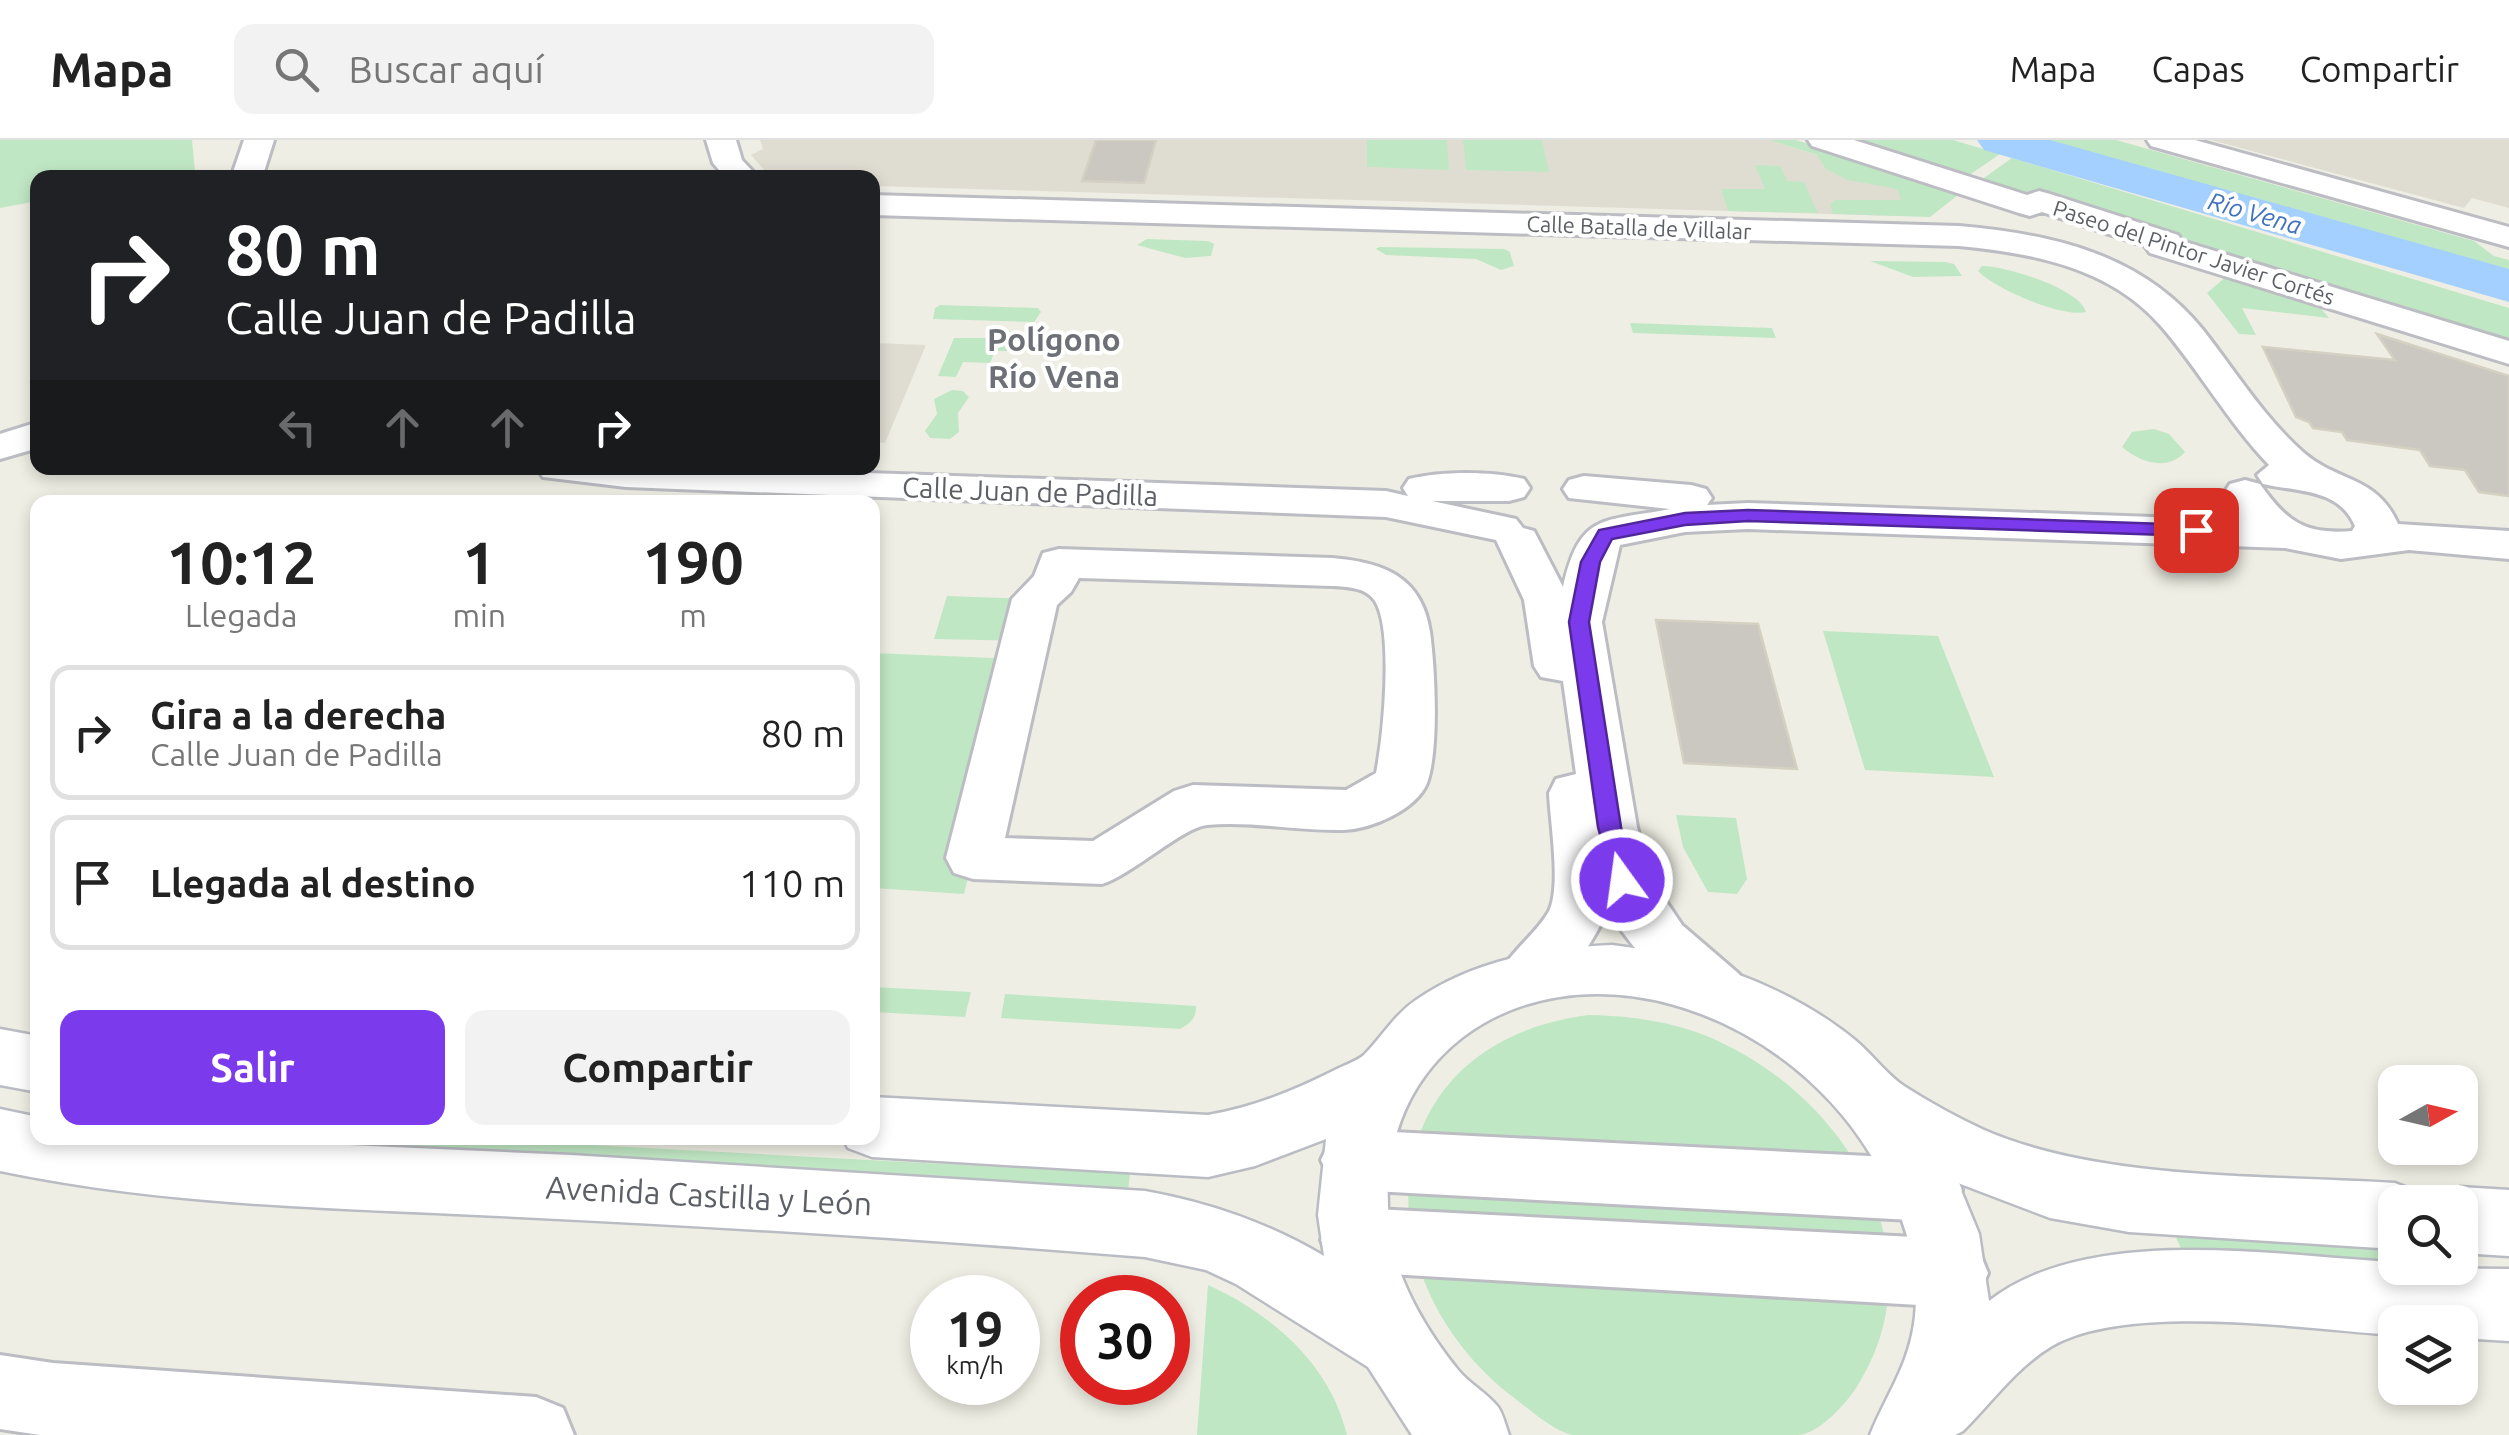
<!DOCTYPE html>
<html lang="es">
<head>
<meta charset="utf-8">
<style>
  body { margin:0; font-family:Ubuntu,sans-serif; background:#f2f2f2; color:#222; height:100vh; display:flex; flex-direction:column; font-size:38px; white-space:nowrap }
  * { box-sizing:border-box; margin:0 }
  p { font-size:32px; color:#767676 }
  .icon { flex:none; width:55px; height:55px; fill:none; stroke:currentColor; stroke-width:2; stroke-linecap:round; stroke-linejoin:round }
  .map { position:relative; flex:1; overflow:hidden }
  .drawer { position:absolute; left:30px; top:355px; width:850px; height:650px; display:flex; flex-direction:column; background:#fff; border-radius:20px; box-shadow:0 5px 15px #0003 }
  .drawer>* { flex:none }
  .top-card { position:absolute; left:30px; top:30px; width:850px; height:305px; border-radius:20px; box-shadow:0 5px 15px #0003; background:#202124; color:#fff; overflow:hidden }
  .needle { width:65px; rotate:82deg }
  .controls { position:absolute; left:2378px; top:925px; display:grid; gap:20px }
  .controls a { display:grid; place-items:center; width:100px; height:100px; border-radius:20px; background:#fff; box-shadow:0 5px 15px #0003; font-size:50px }
  .speed { position:absolute; left:910px; top:1135px; display:flex; gap:20px; font-size:50px; font-weight:700; text-align:center }
  .speed>* { display:grid; place-content:center; width:130px; height:130px; border-radius:50%; background:#fff; box-shadow:0 5px 15px #0003; line-height:1 }
  .speed small { font-size:25px; font-weight:400 }
  .speed .limit { border:15px solid #d22; background:#fff; color:#111 }
  .pin { position:absolute; display:grid; place-items:center; width:85px; height:85px; color:#fff; margin:-42px; border-radius:20px; box-shadow:0 5px 15px #0006 }
  .me { position:absolute; width:110px; margin:-55px; rotate:346deg; stroke-linejoin:round; filter:drop-shadow(0 0 8px #0008) }
  .turn { display:flex; align-items:center; gap:35px; height:210px; padding:0 30px; font-size:45px }
  .turn .icon { width:130px; height:130px; stroke-width:2.5 }
  .turn b { display:block; font-size:70px; line-height:85px }
  .lanes { display:flex; align-items:center; height:95px; padding:0 30px; background:#0003; justify-content:center; gap:50px; direction:ltr }
  .lanes .off { opacity:.35 }
  .eta { display:flex; justify-content:space-evenly; align-items:center; height:170px; text-align:center }
  .eta b { font-size:60px; font-weight:700; line-height:70px }
  .button { display:flex; gap:20px; margin-top:auto; padding:20px 30px }
  .button a { flex:1; height:115px; border-radius:20px; background:#7c3aed; color:#fff; font-size:40px; font-weight:700; line-height:115px; text-align:center }
  .button a+a { background:#f2f2f2; color:#222 }
  ul { padding:0; list-style:none }
  li { display:flex; align-items:center; gap:30px; height:135px; margin:0 20px 15px; padding:0 10px; border:5px solid #e0e0e0; border-radius:20px }
  li div { flex:1 }
  li b { display:block; font-size:38px }
  li em { font-style:normal }
  header { display:flex; align-items:center; gap:60px; box-sizing:border-box; height:140px; padding:0 50px; background:#fff; border-bottom:2px solid #e0e0e0 }
  header strong { font-size:48px }
  nav { display:flex; gap:55px; margin-inline-start:auto; font-size:35px }
  .search { width:700px; height:90px; background:#f2f2f2; display:flex; align-items:center; gap:25px; box-sizing:border-box; padding:0 35px; border-radius:20px; color:#767676; font-size:38px }
  .map>svg:first-child { display:block }
</style>
</head>
<body>
<header>
<strong>Mapa</strong>
<div class="search"><svg class="icon" aria-label="search" viewBox="0 0 24 24"><circle cx="10" cy="10" r="6"/><path d="M15 15l6 6"/></svg>Buscar aquí</div>
<nav><a>Mapa</a><a>Capas</a><a>Compartir</a></nav>
</header>
<div class="map">
<svg width="2509" height="1295" viewBox="0 0 2509 1295">
  <rect width="100%" height="100%" fill="#efeee4"/>
  <!-- education -->
  <path fill="#dfddd2" d="M760,0h1009l160,51 -30,25 -1026,-30 -1,-8 -95,-1 -10,-4 -16,-18 12,-6z
    M2211,0h298v68l-37,-10 -8,10z
    M873,203l53,2 -41,98 -12,-1z"/>
  <!-- green -->
  <path fill="#c0e7c3" d="M0,0h192l3,31 -36,7h-121l-1,23 -37,7z
    M1367,0h80l2,30 -82,-3z
    M1463,0h79l7,32 -83,-2z
    M1769,0h27l156,50 6,5 -28,22 -97,-3 -3,-10 6,-4h65l-4,-11 -49,-9 -22,-11 -9,-14z
    M1852,0h101l47,14 -32,22z
    M2026,0h90l358,101 20,15 15,4v18z
    M2012,18l497,150v36l-528,-164z
    M1755,25l25,1 7,15 17,1 14,31 -90,-2 -7,-22h44z
    M1147,99l61,2 6,3 -3,12 -26,2 -48,-13z
    M1379,107l125,2 6,3 4,14 -13,4 -25,-11 -90,-4 -10,-6z
    M1870,121l75,1 9,2 8,12 -49,1z
    M1982,126c25,0 98,23 104,46 -23,6 -91,-23 -108,-41z
    M2227,136l90,28 12,14 -87,-10 14,27 -17,-1 -32,-41z
    M940,165l98,3 3,4 -7,10 -101,-3 2,-11z
    M1630,183l142,5 4,10 -143,-5z
    M993,191h23l-2,9h14l-3,11h-30l-5,12 -27,-1 -7,15 -18,-1 16,-38h36z
    M952,250l11,1 6,6 -11,16 1,19 -9,7 -20,-1 -5,-7 12,-17 -3,-15z
    M2154,289l15,5 16,18c-17,20 -46,10 -63,-5l10,-15z
    M947,456l88,3 -9,42 -92,-2z
    M1823,491l115,5 56,141 -129,-7z
    M873,513l148,6 -57,235 -91,-6z
    M1676,675l60,3 11,61 -10,15 -29,-2 -25,-45z
    M872,847h1l98,5 -6,25 -92,-5z
    M1005,854l191,12c0,13 -5,17 -16,23l-179,-11z
    M1589,875c51,1 100,9 145,34 122,64 204,212 122,339 -11,17 -37,45 -57,47 -49,0 -102,0 -151,0 -24,0 -53,0 -76,0 -21,-5 -45,-28 -63,-41 -152,-121 -137,-352 80,-379z
    M239,998h224l667,36 -2,17z
    M2175,1095l220,13v18l-212,-13z
    M1208,1145c64,29 122,79 139,150h-150z"/>
  <g fill="none" stroke-linecap="round" stroke-linejoin="round">
    <!-- river -->
    <path fill="#a4d0ff" fill-rule="evenodd" d="M1977,0h73l459,129v33l-525,-152z"/>
  </g>
  <!-- building -->
  <path fill="#cac8c1" stroke="#d4d0c2" stroke-width="2.5" d="M1096,0h60l-12,43 -62,-2z
    M2377,194l132,42v120l-30,-4 -14,-22 -35,-4 -10,-16 -73,-10 -5,-8 -29,-4 -4,-6 -13,-5 -33,-70 132,13z
    M1656,480l102,4 39,145 -113,-6z"/>
  <g fill="none" stroke-linecap="round" stroke-linejoin="round">
    <!-- street casing -->
    <g stroke="#bcbdc3" stroke-width="6">
      <path id="street" d="M244,0h30l-12,38h-31z
        M706,0h30l6,20 17,18h-33l-13,-15z
        M1808,0h46l173,55 12,-4 11,3 128,41 4,6 327,100v23l-359,-111 -5,-7 -103,-34 -12,4 -11,-3 -207,-67z
        M2147,0h48l314,87v20l-358,-101z
        M872,55l1087,31c93,8 183,28 244,104 33,42 61,88 101,123 35,30 72,22 94,71l111,7v28l-100,-9 -68,9 -56,-11 -537,-19 -63,3 -65,13 -18,77 35,205 14,52 31,46 57,49 9,17 -9,17c-7,3 -16,8 -23,7 -34,-3 -92,-78 -109,-106 -8,26 -48,88 -77,90 -7,1 -16,-3 -23,-6l-9,-17c13,-25 36,-40 50,-63 14,-23 2,-92 1,-120l7,-14 20,-5 -13,-93 -22,-4 -7,-11 -10,-66 -28,-60 -110,-23 -760,-30 -83,-10 -6,-9h190l659,23 22,5 -5,-8 6,-9c33,-8 82,-8 115,0l6,9 -6,9 -15,4h-77l84,18 7,9 11,3 29,56c17,-75 40,-65 107,-78l-101,-11 -6,-9 6,-9 15,-4 107,9 15,4 6,9 -5,7 41,-2 491,17 -15,-27 6,-9 15,-4 15,4c26,37 44,51 92,47l3,-5c-16,-38 -58,-34 -92,-42l-6,-9 12,-10c-41,-43 -70,-95 -108,-139 -51,-59 -129,-73 -202,-80l-1087,-31z
        M38,282v26l-38,11v-25z
        M1059,409l273,9c50,4 90,18 98,74 5,36 9,118 -3,151 -11,27 -56,46 -83,47 -45,1 -92,-9 -137,-5 -24,2 -74,49 -105,59l-129,-5 -19,-6 -8,-15 66,-259 22,-23 9,-23zM1079,438l253,8c15,1 34,1 43,15 19,30 8,137 1,172l-30,17 -153,-5 -19,6 -81,50 -88,-3 52,-233 14,-13z
        M1354,990l575,29 24,9 9,22 -9,22 -24,9 -575,-31 -23,-9 -10,-21 10,-21z
        M1355,1068l598,31 25,10 10,24 -10,24 -25,10 -598,-35 -24,-9 -10,-23 10,-23z
        M0,1215l53,8 483,34 27,11 11,27h-534l-40,-6z"/>
    </g>
    <!-- secondary casing -->
    <g stroke="#babcc3" stroke-width="5">
      <path id="secondary" d="M1612,805c87,11 173,38 243,95 17,14 31,34 49,46 25,16 54,32 80,44 117,51 284,45 411,53l25,10 4,9h-29v47l-266,-17 -79,-14 -92,-35 21,51 10,67c100,-78 286,-45 406,-39v6l114,1v72l-49,-3v-16h-65v13c-91,-6 -265,-33 -343,11 -34,20 -61,57 -89,85l-8,4h-85c17,-42 40,-71 45,-119 5,-52 -11,-100 -35,-145 -42,-79 -118,-141 -206,-166 -162,-46 -310,57 -283,232 7,47 39,99 68,134 11,13 29,23 39,36 5,7 8,20 11,28h-97l-44,-68 -132,-83 -30,-14 -61,-13c-208,-17 -417,-30 -626,-40 -175,-9 -347,-10 -519,-46v-62l38,8v21h158l375,17 574,36c65,12 121,31 179,65l-6,-41 8,-76 -71,27 -47,11 -336,-20 -24,-9 -5,-10h29v-41l336,18c47,-8 87,-25 129,-46 8,-4 20,-8 27,-14 18,-18 30,-40 52,-55 58,-40 127,-52 196,-55z
        M0,889l38,7v56l-38,-7z
        M2460,1047l49,3v66l-49,-3v-51h-28l3,-6z"/>
    </g>
    <!-- street -->
    <use href="#street" fill="#fff" fill-rule="evenodd"/>
    <!-- secondary -->
    <use href="#secondary" fill="#fff" fill-rule="evenodd"/>
  </g>
  <!-- route -->
  <path fill="#7c3aed" stroke="#51269a" stroke-width="2.5" d="M1748,370l448,15 9,5 -9,6 -448,-15 -63,4 -73,14 -12,23 -11,60 32,205 14,53 -4,6h-17l-16,-59 -29,-205 12,-60 18,-32 86,-17z"/>
  <g text-anchor="middle" dominant-baseline="central" stroke-width="8" stroke-linejoin="round" paint-order="stroke">
    <!-- far-street labels -->
    <g font-size="22" fill="#5c5f65" stroke="#fff">
      <text transform="translate(1639 87) rotate(2)">Calle Batalla de Villalar</text>
      <text transform="translate(2194 112) rotate(18)">Paseo del Pintor Javier Cortés</text>
    </g>
    <!-- far-water labels -->
    <g font-size="25" font-style="italic" fill="#4072be" stroke="#fff">
      <text transform="translate(2255 73) rotate(16)">Río Vena</text>
    </g>
    <!-- street labels -->
    <g font-size="28" fill="#5c5f65" stroke="#fff">
      <text transform="translate(1030 351) rotate(2)">Calle Juan de Padilla</text>
    </g>
    <!-- far-district labels -->
    <g font-size="32" font-weight="bold" fill="#6d7177" stroke="#fff">
      <text x="1054" y="199">Polígono<tspan x="1054" dy="37">Río Vena</tspan></text>
    </g>
    <!-- near-street labels -->
    <g font-size="32" fill="#5c5f65" stroke="#fff">
      <text transform="translate(709 1055) rotate(3)">Avenida Castilla y León</text>
    </g>
  </g>
</svg>
<div class="controls">
<a><svg class="needle" viewBox="-14 -14 28 28"><path d="M0-13l5 13h-10z" fill="#e53935"/><path d="M0 13l5-13h-10z" fill="#767676"/></svg></a>
<a><svg class="icon" aria-label="search" viewBox="0 0 24 24"><circle cx="10" cy="10" r="6"/><path d="M15 15l6 6"/></svg></a>
<a><svg class="icon" aria-label="layers" viewBox="0 0 24 24"><path d="M12 4l9 5-9 5-9-5zM3 14l9 5 9-5"/></svg></a>
</div>
<div class="speed"><div>19<small>km/h</small></div><div class="limit">30</div></div>
<div class="pin" style="left:2196px;top:390px;background:#d93025"><svg class="icon" aria-label="arrive" viewBox="0 0 24 24"><path d="M6 21V4h12l-3 4 3 4H6"/></svg></div>
<svg class="me" style="left:1622px;top:740px" viewBox="-20 -20 40 40"><circle r="17" fill="#7c3aed" stroke="#fff" stroke-width="3"/><path d="M0-11L8 9 0 5-8 9z" fill="#fff"/></svg>
<div class="top-card">
<div class="turn"><svg class="icon" aria-label="right" viewBox="0 0 24 24"><path d="M7 20v-9h11M14 6l5 5-5 5"/></svg><div><b>80 m</b>Calle Juan de Padilla</div></div>
<div class="lanes"><svg class="icon off" aria-label="left" viewBox="0 0 24 24"><path d="M17 20v-9H6M10 6l-5 5 5 5"/></svg><svg class="icon off" aria-label="ahead" viewBox="0 0 24 24"><path d="M12 20V5M6 11l6-6 6 6"/></svg><svg class="icon off" aria-label="ahead" viewBox="0 0 24 24"><path d="M12 20V5M6 11l6-6 6 6"/></svg><svg class="icon" aria-label="right" viewBox="0 0 24 24"><path d="M7 20v-9h11M14 6l5 5-5 5"/></svg></div>
</div>
<section class="drawer">
<div class="eta">
<div><b>10:12</b><p>Llegada</p></div>
<div><b>1</b><p>min</p></div>
<div><b>190</b><p>m</p></div>
</div>
<ul>
<li><svg class="icon" aria-label="right" viewBox="0 0 24 24"><path d="M7 20v-9h11M14 6l5 5-5 5"/></svg><div><b>Gira a la derecha</b><p>Calle Juan de Padilla</p></div><em>80 m</em></li>
<li><svg class="icon" aria-label="arrive" viewBox="0 0 24 24"><path d="M6 21V4h12l-3 4 3 4H6"/></svg><div><b>Llegada al destino</b></div><em>110 m</em></li>
</ul>
<div class="button"><a>Salir</a><a>Compartir</a></div>
</section>
</div>
</body>
</html>
